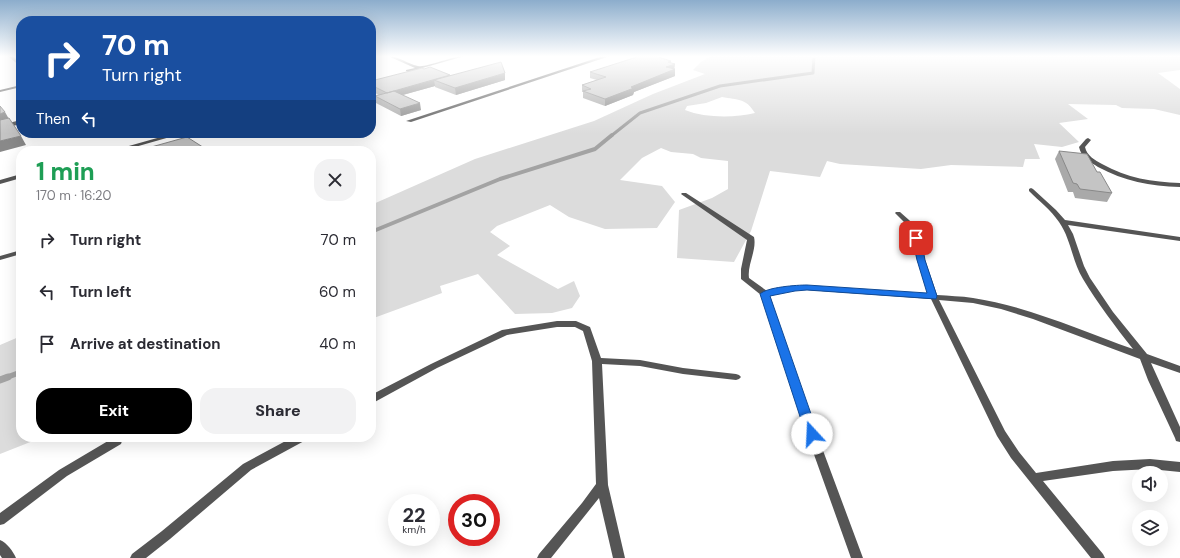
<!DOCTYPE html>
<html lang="en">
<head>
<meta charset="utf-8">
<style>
  body { margin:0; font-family:"DM Sans",sans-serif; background:#f2f2f3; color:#2b2b33; height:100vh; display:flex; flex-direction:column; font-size:15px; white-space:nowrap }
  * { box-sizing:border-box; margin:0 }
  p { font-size:13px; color:#7c7c81 }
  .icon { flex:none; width:22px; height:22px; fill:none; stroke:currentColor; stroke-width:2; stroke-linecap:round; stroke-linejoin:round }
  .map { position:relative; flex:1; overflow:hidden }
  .drawer { position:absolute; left:16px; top:146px; width:360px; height:296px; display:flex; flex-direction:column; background:#fff; border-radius:16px; box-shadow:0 4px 16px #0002 }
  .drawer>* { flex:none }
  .banner { position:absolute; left:16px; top:16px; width:360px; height:122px; border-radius:16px; box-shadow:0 4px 16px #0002; background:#1a4fa0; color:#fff; overflow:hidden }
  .tools { position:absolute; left:1132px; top:466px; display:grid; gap:8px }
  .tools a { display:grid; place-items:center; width:36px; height:36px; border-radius:50%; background:#fff; box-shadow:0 4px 16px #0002; font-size:20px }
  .speed { position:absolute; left:388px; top:494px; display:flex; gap:8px; font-size:20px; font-weight:700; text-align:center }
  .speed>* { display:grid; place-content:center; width:52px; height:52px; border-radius:50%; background:#fff; box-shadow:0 4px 16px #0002; line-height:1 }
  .speed small { font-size:10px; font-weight:400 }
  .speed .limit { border:6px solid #d22; background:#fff; color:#111 }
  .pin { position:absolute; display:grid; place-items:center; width:34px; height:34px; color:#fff; margin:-17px; border-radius:8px; box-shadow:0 2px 6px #0006 }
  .me { position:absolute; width:44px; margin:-22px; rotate:340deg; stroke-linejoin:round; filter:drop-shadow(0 0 3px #0008) }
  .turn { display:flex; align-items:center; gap:14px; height:84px; padding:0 20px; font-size:18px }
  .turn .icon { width:52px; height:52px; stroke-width:2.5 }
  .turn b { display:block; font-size:28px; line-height:34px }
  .then { display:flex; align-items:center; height:38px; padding:0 20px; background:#0003; gap:8px; font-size:15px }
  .round { display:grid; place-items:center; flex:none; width:42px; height:42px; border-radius:16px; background:#f2f2f3 }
  .overview { display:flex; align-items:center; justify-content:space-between; height:68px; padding:0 20px }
  h1 { font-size:24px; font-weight:800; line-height:30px; color:#1e9e55 }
  .action { display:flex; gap:8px; margin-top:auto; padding:8px 20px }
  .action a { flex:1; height:46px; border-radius:16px; background:#000; color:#fff; font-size:16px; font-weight:800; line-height:46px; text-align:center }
  .action a+a { background:#f2f2f3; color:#2b2b33 }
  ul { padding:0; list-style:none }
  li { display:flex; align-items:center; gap:12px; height:52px; padding:0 20px }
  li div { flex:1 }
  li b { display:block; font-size:15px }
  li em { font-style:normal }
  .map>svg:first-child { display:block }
</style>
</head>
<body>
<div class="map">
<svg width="1180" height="558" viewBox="0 0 1180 558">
  <rect width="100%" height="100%" fill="#fff"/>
  <!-- green -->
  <path fill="#dcdcdc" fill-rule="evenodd" d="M711,56h469v14l-22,3 22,16v26l-26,-6 -32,-1 -6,-3 -48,-1 20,15 -29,4 20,19 -17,5 -28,-3 6,15h-15l-2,8 -72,-2 -30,4 -81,-5 -13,-3 -7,16 -50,-6 -19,60 -17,31 -57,-4 2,-48 33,-12 16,-9v-28l-27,-3 -8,-4 -22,-2 -10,-4 -19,10 -22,22 42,6 13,16 -18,26 -52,1 -36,-12 -19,-12 -53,21 -7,6 20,14 -13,9 61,34 16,-8 6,15 -8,12 -20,5 -37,1 -37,-40 -38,12 2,7 -71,26v-114l104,-46 119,-38 59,-27 52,-20 -12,-4 8,-8zM722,97c16,3 24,1 33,16 -21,5 -50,5 -70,-3l2,-4 19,-3z
    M21,336v101h22l-43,17v-109z"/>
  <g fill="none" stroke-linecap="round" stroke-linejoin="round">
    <!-- stream-far3 -->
    <path stroke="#a3a3a3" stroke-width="3" d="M611,136l29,-23 80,-27 93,-13 1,-17"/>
    <!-- stream-far2 -->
    <path stroke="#a3a3a3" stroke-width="4" d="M371,232l129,-53 95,-30 17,-14"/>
    <!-- stream-far1 -->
    <path stroke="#a3a3a3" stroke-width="5.5" d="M5,378l16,-6"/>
    <!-- stream -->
    <path stroke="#a3a3a3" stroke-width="7" d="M0,380l8,-3"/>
    <!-- street -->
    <path fill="#555" fill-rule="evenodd" d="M8,56h5l8,8v3z
      M388,56c11,0 19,8 30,10 8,2 34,-10 47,-10l-57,16 -2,-1v-1l9,-2z
      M603,56h7l-199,66 -5,-1z
      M21,85v2l-21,5v-2z
      M21,120v4l-21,5v-4z
      M175,133h9l-63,18h-10z
      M1088,138l3,2 -6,7c2,9 10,13 17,17 25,14 50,18 78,19v4c-30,-1 -56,-6 -82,-20 -8,-5 -17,-10 -19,-20l7,-8z
      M21,174v4l-21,6v-4z
      M1031,188l2,1 23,21 9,10 115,17v4l-112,-16 5,9 11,32 6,12 23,34 34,42 33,12v7l-29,-10 29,64v15l-4,-1 -1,-3 -27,-58 -8,-21 -107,-40 -32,-10 -28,-6 -34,-3 66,131 14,21 17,21 77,-12 37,-2 30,3v10l-30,-3 -37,2 -70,10 60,73 2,4h-14l-80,-100 -14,-22 -66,-137 -124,-9h-12l-25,6 42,125 51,137h-12l-49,-137 -41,-126 -20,-16v-10l6,-29 -66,-46 1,-1h4l68,44c3,13 -7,28 -5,41l18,13 28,-5h12l121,8 -11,-34 -6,-31 -16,-16 1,-1h4l18,16 7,32 12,35c12,1 24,1 36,3 54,8 109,33 160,51 -18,-23 -35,-45 -50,-70 -11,-18 -12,-40 -24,-57 -8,-12 -20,-21 -30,-31v-2z
      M21,250v4l-21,6v-4z
      M557,321h19l14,6 11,31 39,2 43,8 53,6 3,1 2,2 -2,2 -3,1 -53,-6 -43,-8 -38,-2 6,121 17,73h-12l-14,-60 -48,60h-14l2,-4 43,-51 14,-19 -4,-123 -9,-30 -8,-4h-18l-50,8 -70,33 -66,36v-9l60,-31 71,-34z
      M118,437l3,1 1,3 -1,3 -54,32 -63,48 -4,1v-12l59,-43 54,-32z
      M293,437h14l-1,3 -55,30 -81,69 -24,19h-16l2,-4 30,-23 81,-67z
      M0,540c7,3 13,11 16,18h-14l-2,-3z"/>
  </g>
  <!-- wall -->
  <path fill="#a9a9a9" d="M671,61v2l4,1 -1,5h1v7l-41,16 -1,3 -28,11 -22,-8v-6h-1v-7l15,-5 -7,-2v-6z
    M424,69l26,6 55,5 -49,15 -21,-8v-1l-32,9 18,15 -20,6 -25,-13 -1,-7 4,-1 -8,-4v-10z
    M1059,151l38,21 15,21 -5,9 -32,-4 -2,-6h-5l-13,-33z"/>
  <!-- shaded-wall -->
  <path fill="#898989" d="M671,61l-1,4 5,-1 -1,6 1,-1v7l-41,16 -1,3 -28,11v-7l26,-12 37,-25z
    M505,73v7l-49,15 -1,-7z
    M434,80l1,6 -40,11 -1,-6z
    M420,103l1,7 -20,6 -1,-7z
    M5,112l5,9 -10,3v-10z
    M21,136l5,9 -26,7v-11z"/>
  <!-- building -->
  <path fill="#c4c4c4" stroke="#898989" d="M640,56h15l16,5 -3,1 7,2 -9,3 9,2 -44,18 3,1 -29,11 -22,-8 8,-2 -9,-4 24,-8 -16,-5z
    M501,62l4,11 -50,15 -21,-8z
    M430,67l20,8 -56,16 26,12 -20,6 -25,-13 19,-5 -7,2 -16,-8v-4l51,-13 2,1z
    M0,106l5,6 -5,2z
    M9,118l12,18 -21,5v-21z
    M187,137l22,14h-72z
    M1059,151l28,3 10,18h3l12,21 -32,-4 -3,-5 -4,-1z"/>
  <!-- sky -->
  <linearGradient id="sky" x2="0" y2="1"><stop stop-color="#8cadcc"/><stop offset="0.42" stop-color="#fff"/><stop offset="1" stop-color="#fff" stop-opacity="0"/></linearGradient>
  <rect width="1180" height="134" fill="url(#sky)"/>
  <!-- route -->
  <path fill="#1a73e8" stroke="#114b97" d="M916,236l5,2 4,22 12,36 -1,3 -129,-9 -12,1 -25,5 48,138 -2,4 -4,1 -5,-1 -47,-144c7,-7 37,-9 47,-9l120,8 -10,-33 -5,-22z"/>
</svg>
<div class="tools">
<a><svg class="icon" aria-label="sound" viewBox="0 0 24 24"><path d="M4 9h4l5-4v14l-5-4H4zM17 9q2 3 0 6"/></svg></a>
<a><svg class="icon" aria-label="layers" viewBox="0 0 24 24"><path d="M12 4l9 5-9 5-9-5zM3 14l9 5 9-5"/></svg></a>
</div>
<div class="speed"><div>22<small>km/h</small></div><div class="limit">30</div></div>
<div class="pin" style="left:916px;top:238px;background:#d93025"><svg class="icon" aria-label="arrive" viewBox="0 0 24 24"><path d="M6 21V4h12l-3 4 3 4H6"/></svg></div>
<svg class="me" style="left:812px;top:434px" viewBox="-20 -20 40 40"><circle r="19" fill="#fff"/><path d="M0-13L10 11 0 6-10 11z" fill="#1a73e8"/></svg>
<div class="banner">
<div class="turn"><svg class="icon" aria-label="right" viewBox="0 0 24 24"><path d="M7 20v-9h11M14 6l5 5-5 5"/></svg><div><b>70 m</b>Turn right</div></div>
<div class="then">Then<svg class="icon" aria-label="left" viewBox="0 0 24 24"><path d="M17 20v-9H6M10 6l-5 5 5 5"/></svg></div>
</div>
<section class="drawer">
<div class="overview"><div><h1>1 min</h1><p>170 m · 16:20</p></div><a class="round"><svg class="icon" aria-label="close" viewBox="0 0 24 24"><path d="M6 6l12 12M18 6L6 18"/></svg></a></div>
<ul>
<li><svg class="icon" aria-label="right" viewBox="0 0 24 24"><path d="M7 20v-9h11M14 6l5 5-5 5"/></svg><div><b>Turn right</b></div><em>70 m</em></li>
<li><svg class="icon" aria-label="left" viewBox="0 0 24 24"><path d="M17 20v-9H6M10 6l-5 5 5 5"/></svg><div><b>Turn left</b></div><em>60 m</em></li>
<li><svg class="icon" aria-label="arrive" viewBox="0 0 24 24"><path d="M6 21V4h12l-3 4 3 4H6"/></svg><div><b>Arrive at destination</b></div><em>40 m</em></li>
</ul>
<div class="action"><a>Exit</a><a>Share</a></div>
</section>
</div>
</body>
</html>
